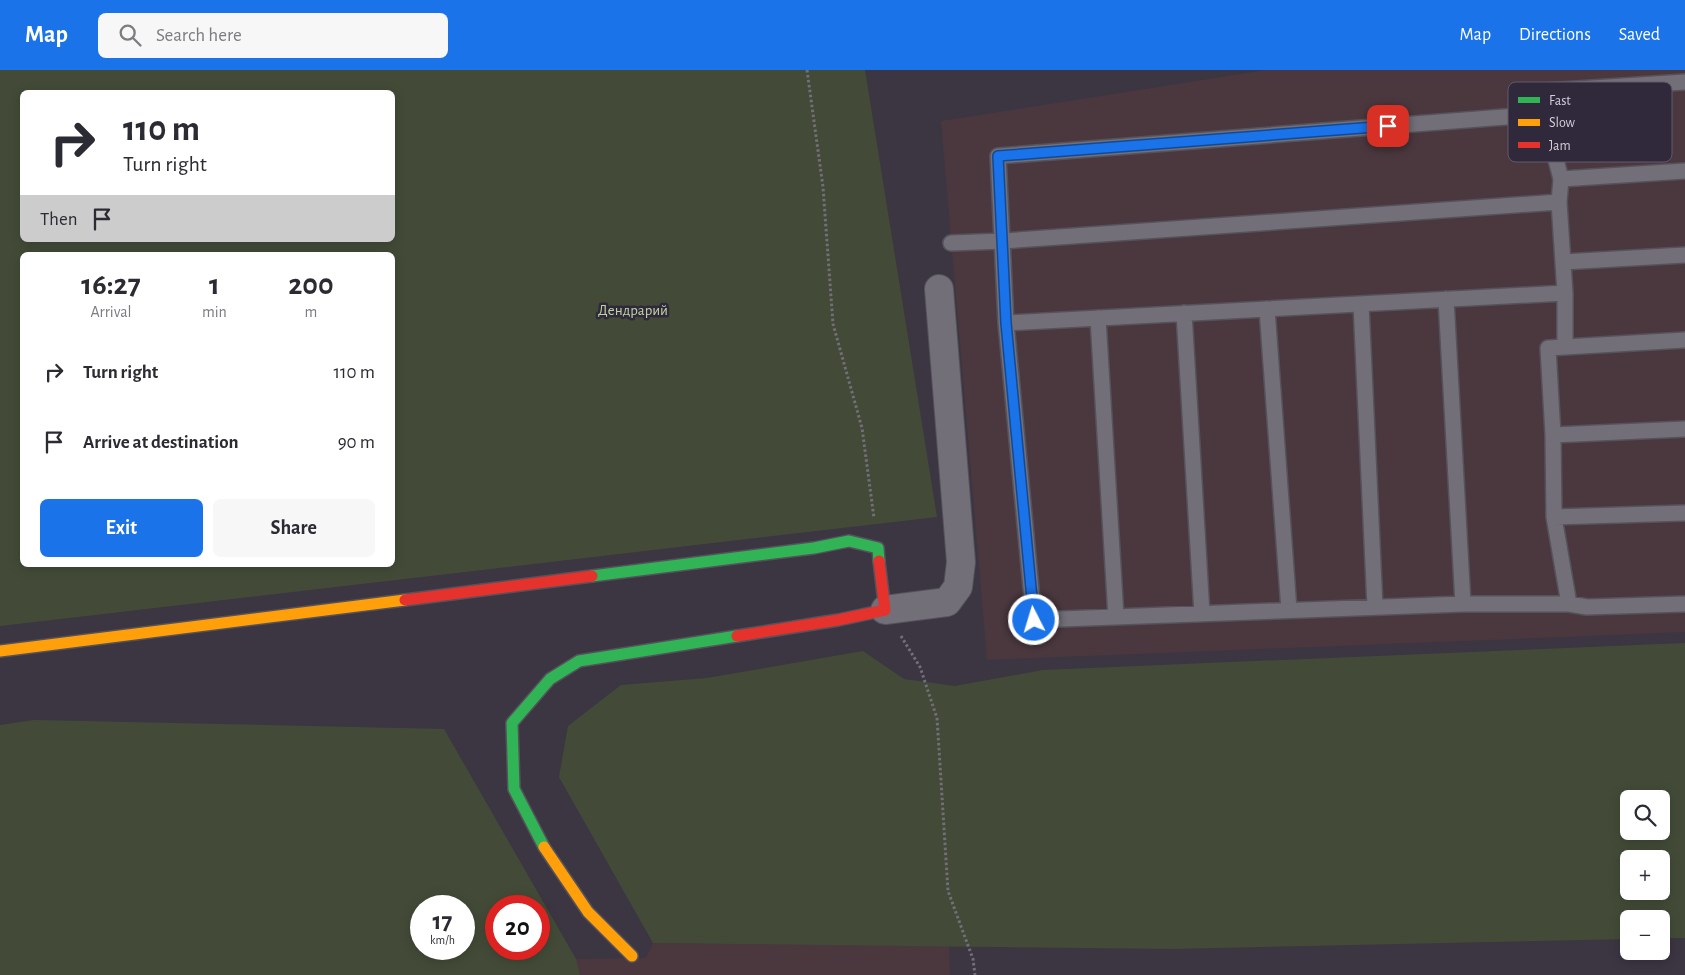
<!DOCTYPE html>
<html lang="en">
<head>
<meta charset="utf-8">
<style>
  body { margin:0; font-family:"Alegreya Sans",sans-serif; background:#f7f7f7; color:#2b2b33; height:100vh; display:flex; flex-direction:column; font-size:19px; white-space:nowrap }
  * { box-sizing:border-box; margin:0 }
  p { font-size:16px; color:#7c7c81 }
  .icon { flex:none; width:28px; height:28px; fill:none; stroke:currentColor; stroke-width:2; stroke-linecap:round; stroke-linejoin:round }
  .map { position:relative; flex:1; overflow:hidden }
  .details { position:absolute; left:20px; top:182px; width:375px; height:315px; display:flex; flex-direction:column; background:#fff; border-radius:8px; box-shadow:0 2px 12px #0003 }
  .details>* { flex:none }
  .banner { position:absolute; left:20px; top:20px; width:375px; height:152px; border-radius:8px; box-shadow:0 2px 12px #0003; background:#fff; color:#2b2b33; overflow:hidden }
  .fabs { position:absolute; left:1620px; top:720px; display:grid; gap:10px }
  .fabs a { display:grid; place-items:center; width:50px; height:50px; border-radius:8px; background:#fff; box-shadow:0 2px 12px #0003; font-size:25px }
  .speed { position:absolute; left:410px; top:825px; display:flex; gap:10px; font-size:25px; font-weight:700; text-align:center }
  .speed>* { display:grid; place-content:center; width:65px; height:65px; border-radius:50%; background:#fff; box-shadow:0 2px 12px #0003; line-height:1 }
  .speed small { font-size:12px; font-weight:400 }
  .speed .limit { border:8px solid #d22; background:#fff; color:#111 }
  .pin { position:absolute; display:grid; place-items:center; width:42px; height:42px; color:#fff; margin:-21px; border-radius:10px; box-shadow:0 2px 8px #0006 }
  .me { position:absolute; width:55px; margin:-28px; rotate:355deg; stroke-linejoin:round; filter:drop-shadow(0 0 4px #0008) }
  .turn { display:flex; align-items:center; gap:18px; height:105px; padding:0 20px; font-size:22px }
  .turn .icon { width:65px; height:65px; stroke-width:2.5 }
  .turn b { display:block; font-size:35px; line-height:42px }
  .then { display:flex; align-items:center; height:48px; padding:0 20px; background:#0003; gap:10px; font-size:19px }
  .eta { display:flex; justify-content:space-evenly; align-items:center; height:85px; text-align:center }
  .eta b { font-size:30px; font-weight:700; line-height:35px }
  .button { display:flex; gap:10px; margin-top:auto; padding:10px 20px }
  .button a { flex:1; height:58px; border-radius:8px; background:#1a73e8; color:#fff; font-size:20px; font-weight:700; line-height:58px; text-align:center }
  .button a+a { background:#f7f7f7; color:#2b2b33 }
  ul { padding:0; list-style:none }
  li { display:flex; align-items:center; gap:15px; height:70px; padding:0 20px }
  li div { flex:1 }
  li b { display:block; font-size:19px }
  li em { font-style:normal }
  header { display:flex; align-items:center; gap:30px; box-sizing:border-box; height:70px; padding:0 25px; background:#1a73e8; color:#fff }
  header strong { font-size:24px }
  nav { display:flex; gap:28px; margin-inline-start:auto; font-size:18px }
  .search { width:350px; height:45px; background:#f7f7f7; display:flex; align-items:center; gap:12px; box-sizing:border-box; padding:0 18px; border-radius:8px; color:#7c7c81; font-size:19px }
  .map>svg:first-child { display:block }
</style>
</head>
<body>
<header>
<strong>Map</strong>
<div class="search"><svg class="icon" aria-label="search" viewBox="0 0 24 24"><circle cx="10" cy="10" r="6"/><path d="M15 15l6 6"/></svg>Search here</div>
<nav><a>Map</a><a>Directions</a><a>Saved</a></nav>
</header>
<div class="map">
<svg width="1685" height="905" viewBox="0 0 1685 905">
  <rect width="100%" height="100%" fill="#3b3642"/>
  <!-- industrial -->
  <path fill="#4a383e" d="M1266,0h419v562l-698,28 -46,-539z
    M653,873l296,3 1,29h-370l-4,-16 70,-1z"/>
  <!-- green -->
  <path fill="#434b38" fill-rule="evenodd" d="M0,0h865l72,447 -937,109zM22,22h370v148h-370zM22,185h370v310h-370z
    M1685,573v295h-24v-19h-32v20l-457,10 -519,-6 -94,-166 9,-51 53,-41 86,-7 156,-27 41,28 51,7 88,-16zM1629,729h32v32h-32zM1629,789h32v32h-32z
    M34,650l410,9 132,230 4,16h-580v-250zM421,836h43v43h-43zM496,836h43v43h-43z"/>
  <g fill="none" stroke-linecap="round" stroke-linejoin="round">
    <!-- lane casing -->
    <g stroke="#55525b" stroke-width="18">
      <path id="lane" d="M1685,12l-139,9 -2,23 -546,42 8,167 28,297 429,-16h106l18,3 98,-3
        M1544,44l17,65
        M951,173l52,-2 556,-39
        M1563,192l122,-7
        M1446,229l17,305
        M1361,234l14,303
        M1267,239l22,301
        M1184,243l18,301
        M1098,248l18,299
        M1006,253l559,-30
        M1565,277l120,-7
        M1553,365l132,-6
        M1554,447l131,-4
        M1569,534l-15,-87 -1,-82 -5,-87 17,-1v-54l-6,-91 2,-23 124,-8"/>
    </g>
    <!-- street casing -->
    <g stroke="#55525b" stroke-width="30">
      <path id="street" d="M885,540l62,-8 11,-15 3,-25 -22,-273"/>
    </g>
    <!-- fast casing -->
    <g stroke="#55525b" stroke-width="14">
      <path id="fast" d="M592,506l222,-28 35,-7 29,7 1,13
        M544,777l-30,-58 -2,-66 38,-44 29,-18 158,-25"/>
    </g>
    <!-- slow casing -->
    <g stroke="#55525b" stroke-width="14">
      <path id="slow" d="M0,581l405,-51
        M544,777l44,65 44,44"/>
    </g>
    <!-- jam casing -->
    <g stroke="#55525b" stroke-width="14">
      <path id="jam" d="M405,530l187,-24
        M737,566l101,-16 47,-10 -6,-49"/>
    </g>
    <!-- path -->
    <path stroke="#726f78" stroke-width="3" stroke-dasharray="2.5 2.5" stroke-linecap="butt" d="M807,0l16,117 10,137 29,104 12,90
      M901,566l19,31 17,51 11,173 25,68 2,16"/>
    <!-- lane -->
    <use href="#lane" stroke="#726f78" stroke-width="15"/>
    <!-- street -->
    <use href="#street" stroke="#726f78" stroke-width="28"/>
    <!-- fast -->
    <use href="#fast" stroke="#30b455" stroke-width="11"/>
    <!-- slow -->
    <use href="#slow" stroke="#ff9f0a" stroke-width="11"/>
    <!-- jam -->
    <use href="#jam" stroke="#e5322d" stroke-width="11"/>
  </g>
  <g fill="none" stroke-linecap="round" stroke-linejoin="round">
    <!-- route casing -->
    <g stroke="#114b97" stroke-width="12">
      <path id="route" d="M1034,550l-28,-297 -8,-167 390,-30"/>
    </g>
    <!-- route -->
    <use href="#route" stroke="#1a73e8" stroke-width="9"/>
  </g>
  <g text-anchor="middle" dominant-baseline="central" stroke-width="5" stroke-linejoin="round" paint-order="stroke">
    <!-- park labels -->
    <g font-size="15" fill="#bfd5a1" stroke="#30283b">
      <text x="633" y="240">Дендрарий</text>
    </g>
  </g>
  <!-- legend -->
  <rect x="1508" y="12" width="164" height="80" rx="8" fill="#30283b" stroke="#615a6b" stroke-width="1"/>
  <rect x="1518" y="27" width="22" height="6" fill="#30b455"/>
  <rect x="1518" y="49" width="22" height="7" fill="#ff9f0a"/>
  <rect x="1518" y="72" width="22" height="6" fill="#e5322d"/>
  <g font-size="14" fill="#d3cfdb">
    <text x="1549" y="35">Fast</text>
    <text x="1549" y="57">Slow</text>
    <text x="1549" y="80">Jam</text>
  </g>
</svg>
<div class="fabs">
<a><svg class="icon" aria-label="search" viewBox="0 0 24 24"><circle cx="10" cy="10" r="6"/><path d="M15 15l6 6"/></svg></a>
<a>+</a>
<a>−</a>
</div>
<div class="speed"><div>17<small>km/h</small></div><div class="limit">20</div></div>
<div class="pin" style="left:1388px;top:56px;background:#d93025"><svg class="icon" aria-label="arrive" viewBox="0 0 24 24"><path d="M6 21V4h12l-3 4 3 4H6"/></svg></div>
<svg class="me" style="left:1034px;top:550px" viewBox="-20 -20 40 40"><circle r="17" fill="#1a73e8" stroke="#fff" stroke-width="3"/><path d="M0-11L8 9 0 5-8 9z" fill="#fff"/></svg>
<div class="banner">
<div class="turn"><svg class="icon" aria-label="right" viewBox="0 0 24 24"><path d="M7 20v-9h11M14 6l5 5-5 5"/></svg><div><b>110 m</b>Turn right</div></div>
<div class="then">Then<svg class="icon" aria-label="arrive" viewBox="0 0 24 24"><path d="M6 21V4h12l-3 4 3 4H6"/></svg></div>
</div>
<section class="details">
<div class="eta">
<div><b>16:27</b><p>Arrival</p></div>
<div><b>1</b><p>min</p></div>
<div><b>200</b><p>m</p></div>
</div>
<ul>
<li><svg class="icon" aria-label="right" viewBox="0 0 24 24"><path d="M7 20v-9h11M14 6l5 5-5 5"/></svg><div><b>Turn right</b></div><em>110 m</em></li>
<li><svg class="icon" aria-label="arrive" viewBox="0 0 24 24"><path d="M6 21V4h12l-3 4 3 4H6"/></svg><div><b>Arrive at destination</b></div><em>90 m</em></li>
</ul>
<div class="button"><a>Exit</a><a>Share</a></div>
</section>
</div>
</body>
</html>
